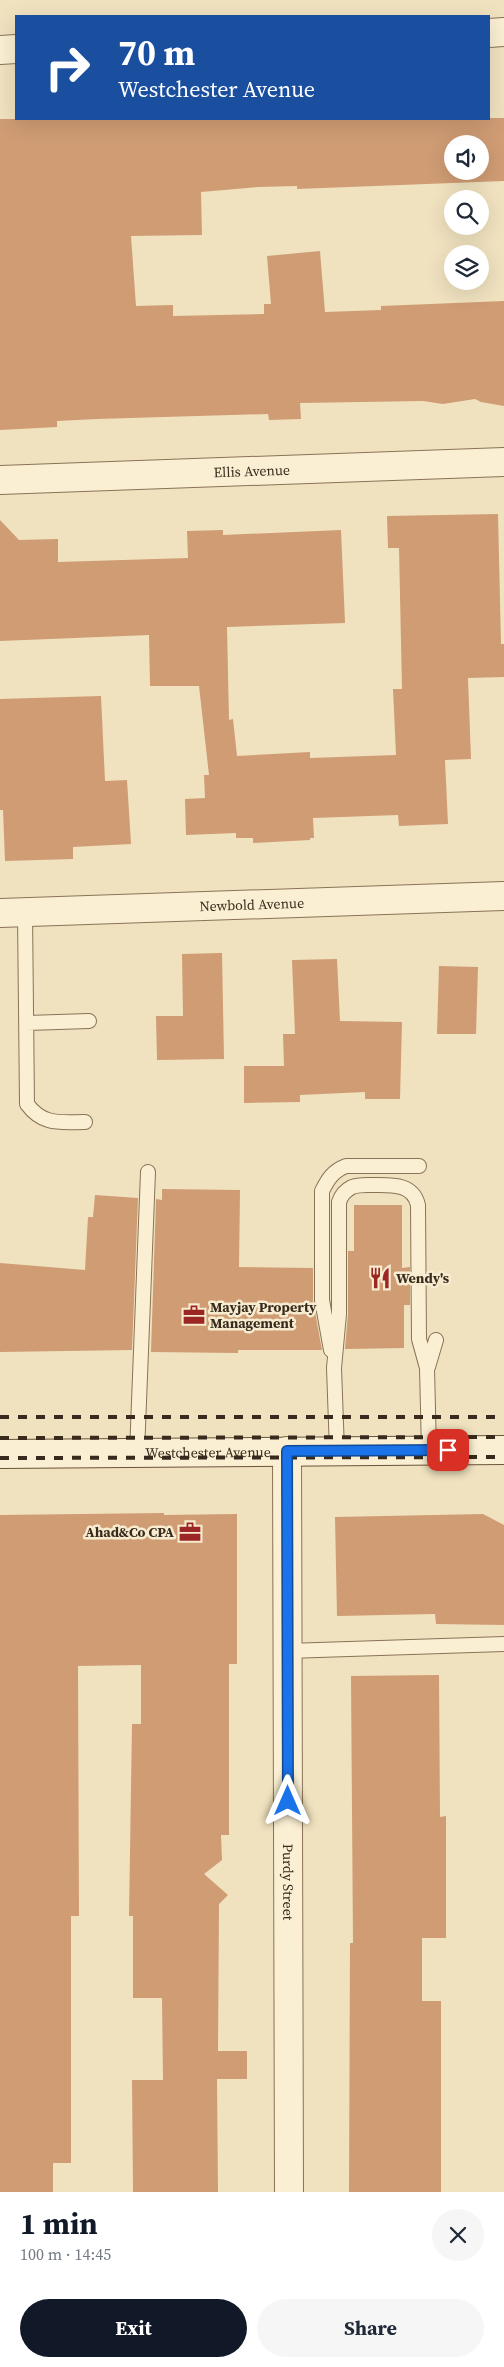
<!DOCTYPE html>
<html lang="en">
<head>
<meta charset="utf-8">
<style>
  body { margin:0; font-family:"Source Serif 4",serif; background:#f6f6f7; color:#1f2937; height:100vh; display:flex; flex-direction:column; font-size:19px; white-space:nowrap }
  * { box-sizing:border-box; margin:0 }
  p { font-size:16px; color:#747a83 }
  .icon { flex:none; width:28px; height:28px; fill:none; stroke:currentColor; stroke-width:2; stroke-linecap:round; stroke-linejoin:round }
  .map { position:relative; height:2192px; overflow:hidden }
  .details { display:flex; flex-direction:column; background:#fff; flex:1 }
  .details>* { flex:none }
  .banner { position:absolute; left:15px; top:15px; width:475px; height:105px; border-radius:0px; box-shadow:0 5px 20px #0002; background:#1a4fa0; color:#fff; overflow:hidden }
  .fabs { position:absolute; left:444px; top:135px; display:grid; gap:10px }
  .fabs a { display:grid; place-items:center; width:45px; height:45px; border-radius:50%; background:#fff; box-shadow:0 5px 20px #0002; font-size:25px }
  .pin { position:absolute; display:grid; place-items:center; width:42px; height:42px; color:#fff; margin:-21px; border-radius:10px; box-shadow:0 2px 8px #0006 }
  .me { position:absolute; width:55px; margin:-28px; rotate:0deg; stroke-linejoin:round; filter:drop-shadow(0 0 4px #0008) }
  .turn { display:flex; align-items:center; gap:18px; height:105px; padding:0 20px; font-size:22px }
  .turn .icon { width:65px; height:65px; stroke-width:2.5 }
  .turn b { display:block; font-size:35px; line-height:42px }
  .round { display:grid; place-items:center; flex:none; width:52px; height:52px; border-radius:26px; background:#f6f6f7 }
  .overview { display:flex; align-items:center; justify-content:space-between; height:85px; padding:0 20px }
  h1 { font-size:30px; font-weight:700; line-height:38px; color:#111827 }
  .button { display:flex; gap:10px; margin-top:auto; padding:10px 20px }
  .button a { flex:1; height:58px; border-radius:30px; background:#111827; color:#fff; font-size:20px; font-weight:700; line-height:58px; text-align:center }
  .button a+a { background:#f6f6f7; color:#1f2937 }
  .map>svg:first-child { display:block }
</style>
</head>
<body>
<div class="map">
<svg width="504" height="2192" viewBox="0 0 504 2192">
  <rect width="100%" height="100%" fill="#f0e2bf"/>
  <!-- building -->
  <path fill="#cf9c74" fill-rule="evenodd" d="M504,118v63l-207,8v-3l-39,1 -57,5 1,43 -71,1 5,70 37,-1v11l91,-2v-10h7l-4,-48 53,-5 5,61 56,-2v-4l123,-5v105l-23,-4 -6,-3 -32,5 -20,-3 -123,2 1,16 -32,1 -1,-6 -171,5 -40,2v6l-57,3v-311zM452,144h28v27h-28z
    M498,514l3,130h3v33l-36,1 3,81 -26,1 3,64 -49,2 -1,-11 -85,3 1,20h-4v2l-57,3v-5h-17v-5l-50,2 -1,-36 20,-1 -1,-23h5l-10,-89h-49l-1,-51 -149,6v-121l19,20 39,-1v23l130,-4 -1,-27 36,-1v5l118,-5 4,93 -118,4 2,93 4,-1 4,37 73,-4v6l86,-3 -3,-66h9l-3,-141h-11l-1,-32z
    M101,696l4,85 22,-1 4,64 -58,3v12l-68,2 -2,-51h-3v-111z
    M222,953l2,106 -67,1 -1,-44h27l-1,-62z
    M337,959l3,62 62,1 -2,77h-35v-7l-65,3v7l-56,1v-37h40l-1,-32h12l-3,-74z
    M439,966l39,1 -2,67h-39z
    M162,1189l78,1 -1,77 74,1v33l9,49h-84v3l-87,-1 5,-153 6,1z
    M95,1195l43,3 -6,152 -132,2v-89l85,7 3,-53h5z
    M354,1205h48v63l8,-1v38h-6v43l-59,1 3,-35v-63h6z
    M164,1513v2l73,-1v150h-8v171h-8l1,25 -18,14 24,21 -9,9 -1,147h29v28h-30l1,113h-85l-1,-112h31l-1,-82h-29v-82h-4l3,-192h9v-59l-63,1 1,250h-8v247h-18v29h-53v-677z
    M483,1514l21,11v100l-68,-1 -1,-10 -98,2 -2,-99z
    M439,1675l1,142 6,-1v122h-24v63h19v191h-92l1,-249h3l-2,-267z"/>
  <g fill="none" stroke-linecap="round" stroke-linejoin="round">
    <!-- service casing -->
    <g stroke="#897357" stroke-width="16">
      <path id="service" d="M25,913l2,191c16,22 34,18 58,18
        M27,1023l62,-2
        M331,1350l-9,-50v-109c6,-12 11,-20 24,-25h73
        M428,1367l8,-27
        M337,1451l-3,-83 5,-54v-112c2,-6 7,-12 13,-15 7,-3 16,-2 24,-2 17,0 37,-1 42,20l1,134 8,29 2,83
        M137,1453l11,-281
        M287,1651l217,-7"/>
    </g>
    <!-- minor casing -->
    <g stroke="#897357" stroke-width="30">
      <g id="minor">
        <path d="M489,33l15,-1"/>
        <path d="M0,50l16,-1"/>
        <path id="s1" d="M0,480l504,-18"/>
        <path id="s2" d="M0,913l504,-17"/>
        <path id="s3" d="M287,1451l2,741"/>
      </g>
    </g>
    <!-- secondary casing -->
    <g stroke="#6b533a" stroke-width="30">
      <g id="secondary">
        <path id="s4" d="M0,1454l504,-4"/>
      </g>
    </g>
    <!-- service -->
    <use href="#service" stroke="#faefd3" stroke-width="14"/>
    <!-- minor -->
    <use href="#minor" stroke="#faefd3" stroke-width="28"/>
    <!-- secondary -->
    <use href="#secondary" stroke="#faefd3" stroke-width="28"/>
    <!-- rail -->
    <path stroke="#382a1c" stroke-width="4" stroke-dasharray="9 9" stroke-linecap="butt" d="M0,1417h504
      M0,1438l504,-1
      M0,1458l504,-1"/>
  </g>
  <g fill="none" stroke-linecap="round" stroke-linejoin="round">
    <!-- route casing -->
    <g stroke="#114b97" stroke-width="12">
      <path id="route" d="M288,1801l-1,-350 161,-1"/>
    </g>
    <!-- route -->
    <use href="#route" stroke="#1a73e8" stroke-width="9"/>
  </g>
  <!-- icons -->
  <defs>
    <g id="restaurant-bare" transform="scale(1.725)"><path d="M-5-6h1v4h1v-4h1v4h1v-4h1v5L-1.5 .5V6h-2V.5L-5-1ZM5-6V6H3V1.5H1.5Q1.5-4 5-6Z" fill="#9b2624" stroke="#f7eccf" stroke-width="2.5" paint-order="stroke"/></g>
    <g id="office-bare" transform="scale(1.725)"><path d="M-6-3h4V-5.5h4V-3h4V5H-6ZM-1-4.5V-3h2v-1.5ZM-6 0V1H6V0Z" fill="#9b2624" stroke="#f7eccf" stroke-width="2.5" paint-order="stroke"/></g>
  </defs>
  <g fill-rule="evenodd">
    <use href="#restaurant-bare" x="380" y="1278"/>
    <use href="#office-bare" x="194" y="1315"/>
    <use href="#office-bare" x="190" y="1532"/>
  </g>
  <g text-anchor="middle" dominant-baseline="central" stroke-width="5" stroke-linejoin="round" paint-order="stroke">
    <!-- street labels -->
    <g font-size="14" fill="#382a1c" stroke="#f7eccf">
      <text stroke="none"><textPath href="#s1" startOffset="252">Ellis Avenue</textPath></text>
      <text stroke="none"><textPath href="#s2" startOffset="252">Newbold Avenue</textPath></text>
      <text stroke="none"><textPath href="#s4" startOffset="208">Westchester Avenue</textPath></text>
      <text stroke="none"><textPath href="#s3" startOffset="431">Purdy Street</textPath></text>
    </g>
    <!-- poi labels -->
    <g font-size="14" font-weight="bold" fill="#382a1c" stroke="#f7eccf" text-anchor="start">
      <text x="396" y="1278">Wendy's</text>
      <text x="210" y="1307">Mayjay Property<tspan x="210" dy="16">Management</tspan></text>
      <text x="174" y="1532" text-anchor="end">Ahad&amp;Co CPA</text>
    </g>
  </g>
</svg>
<div class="fabs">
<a><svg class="icon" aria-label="sound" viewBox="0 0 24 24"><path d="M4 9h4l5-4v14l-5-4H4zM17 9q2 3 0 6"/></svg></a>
<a><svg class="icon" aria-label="search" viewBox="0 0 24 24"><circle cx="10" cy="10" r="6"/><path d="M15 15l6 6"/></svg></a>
<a><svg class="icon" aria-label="layers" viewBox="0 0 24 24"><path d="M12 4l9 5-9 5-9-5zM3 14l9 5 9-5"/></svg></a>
</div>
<div class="pin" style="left:448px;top:1450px;background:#d93025"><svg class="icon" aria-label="arrive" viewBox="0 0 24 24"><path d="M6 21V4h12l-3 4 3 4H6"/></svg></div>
<svg class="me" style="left:288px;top:1801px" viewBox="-20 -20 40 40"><path d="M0-17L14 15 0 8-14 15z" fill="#1a73e8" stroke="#fff" stroke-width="4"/></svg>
<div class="banner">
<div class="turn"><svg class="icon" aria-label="right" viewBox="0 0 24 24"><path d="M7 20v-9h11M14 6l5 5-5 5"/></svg><div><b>70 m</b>Westchester Avenue</div></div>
</div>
</div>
<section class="details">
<div class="overview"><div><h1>1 min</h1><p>100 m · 14:45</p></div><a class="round"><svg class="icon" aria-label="close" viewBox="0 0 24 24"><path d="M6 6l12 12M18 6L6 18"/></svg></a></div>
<div class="button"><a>Exit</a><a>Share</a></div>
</section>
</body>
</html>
